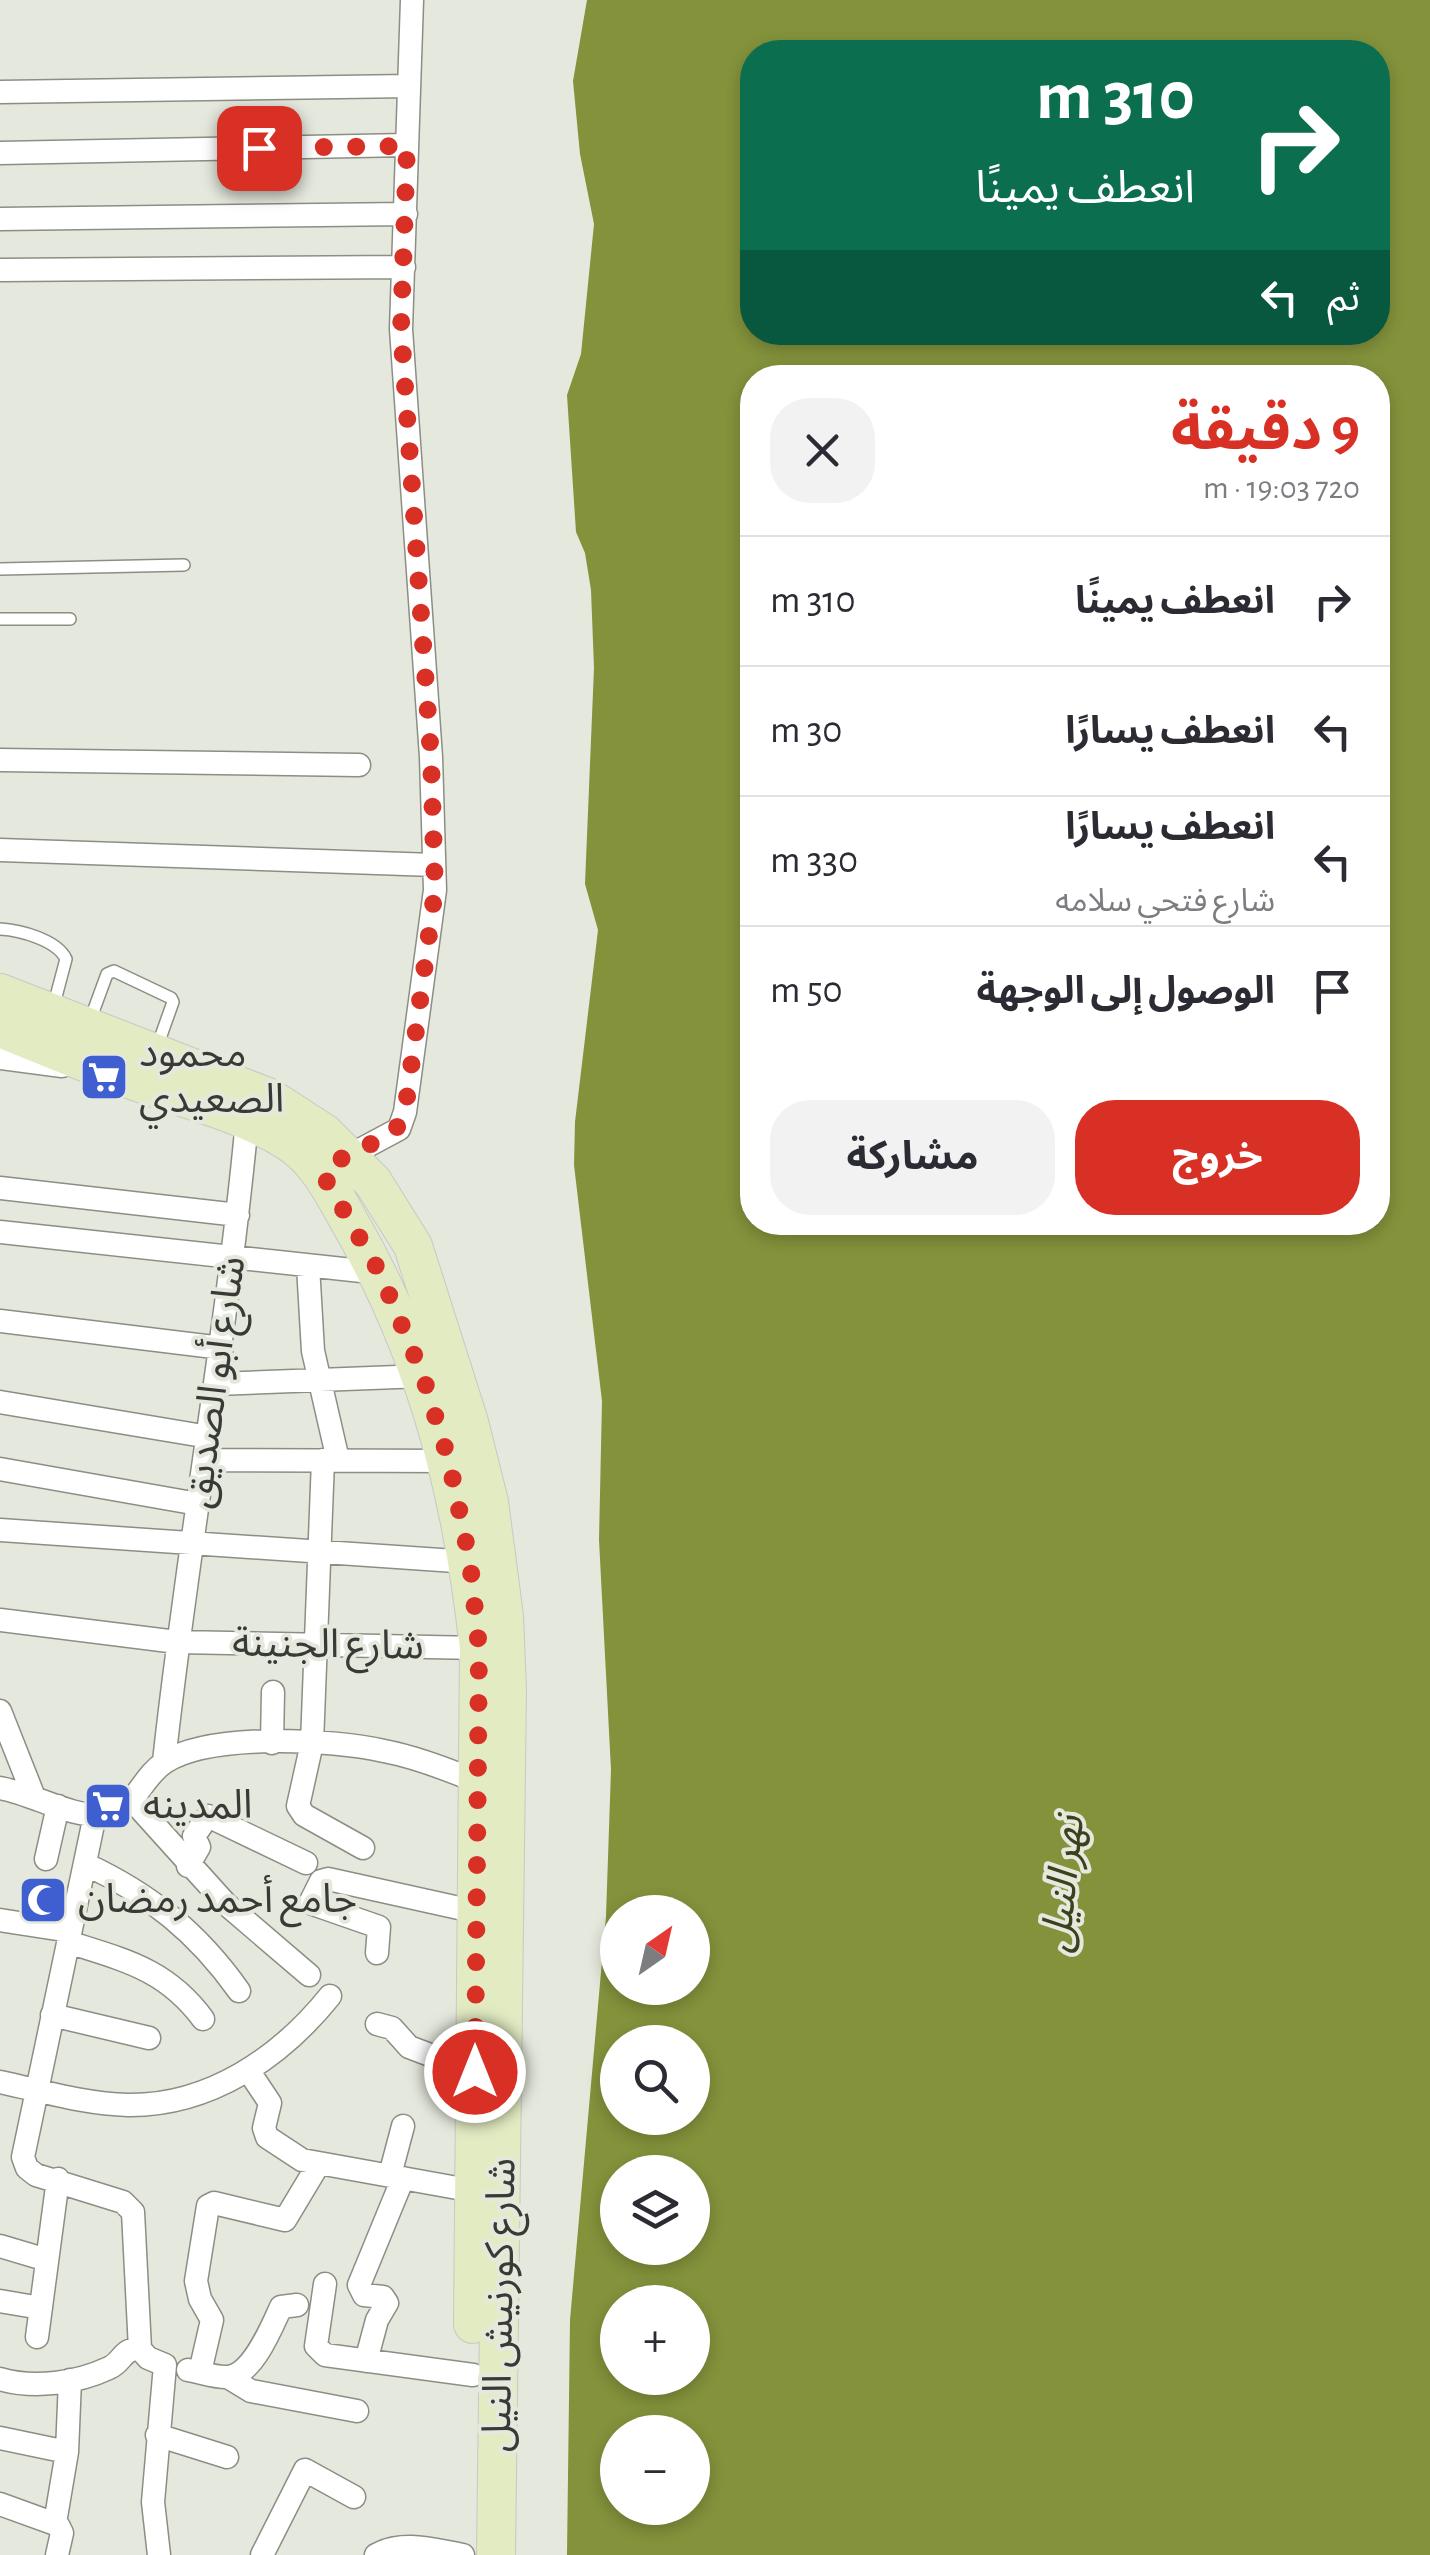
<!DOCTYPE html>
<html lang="ar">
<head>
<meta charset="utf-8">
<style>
  body { margin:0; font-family:"Alegreya Sans","Noto Sans Arabic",sans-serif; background:#f2f2f3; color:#2b2b33; direction:rtl; height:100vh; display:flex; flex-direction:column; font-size:38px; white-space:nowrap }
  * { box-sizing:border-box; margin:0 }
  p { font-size:32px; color:#7c7c81 }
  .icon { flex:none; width:55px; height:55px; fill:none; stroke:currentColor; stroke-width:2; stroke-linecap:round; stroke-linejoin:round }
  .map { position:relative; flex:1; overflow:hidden; direction:ltr }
  .details { position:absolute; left:740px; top:365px; width:650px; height:870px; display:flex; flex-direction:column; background:#fff; border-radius:40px; box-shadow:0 5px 15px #0003; direction:rtl }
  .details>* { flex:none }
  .top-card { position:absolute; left:740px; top:40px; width:650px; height:305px; border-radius:40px; box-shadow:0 5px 15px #0003; direction:rtl; background:#0b6e4f; color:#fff; overflow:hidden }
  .needle { width:65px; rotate:34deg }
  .tools { position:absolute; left:600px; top:1895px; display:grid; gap:20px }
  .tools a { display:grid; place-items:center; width:110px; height:110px; border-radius:50%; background:#fff; box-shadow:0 5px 15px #0003; font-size:50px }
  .pin { position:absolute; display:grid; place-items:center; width:85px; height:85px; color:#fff; margin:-42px; border-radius:20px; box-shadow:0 5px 15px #0006 }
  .me { position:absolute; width:110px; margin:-55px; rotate:0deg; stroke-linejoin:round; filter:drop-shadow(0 0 8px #0008) }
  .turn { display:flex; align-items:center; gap:35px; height:210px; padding:0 30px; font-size:45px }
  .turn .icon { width:130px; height:130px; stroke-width:2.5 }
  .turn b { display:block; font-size:70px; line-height:85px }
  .then { display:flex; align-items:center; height:95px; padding:0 30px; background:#0003; gap:20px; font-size:38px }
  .round { display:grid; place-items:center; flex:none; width:105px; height:105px; border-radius:40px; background:#f2f2f3 }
  .headline { display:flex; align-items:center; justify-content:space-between; height:170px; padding:0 30px }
  h1 { font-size:60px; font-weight:700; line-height:75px; color:#d93025 }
  .button { display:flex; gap:20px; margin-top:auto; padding:20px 30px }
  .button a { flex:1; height:115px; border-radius:40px; background:#d93025; color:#fff; font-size:40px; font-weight:700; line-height:115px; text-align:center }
  .button a+a { background:#f2f2f3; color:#2b2b33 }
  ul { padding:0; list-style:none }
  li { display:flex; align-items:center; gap:30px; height:130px; padding:0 30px; border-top:2px solid #e1e1e2 }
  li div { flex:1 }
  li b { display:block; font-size:38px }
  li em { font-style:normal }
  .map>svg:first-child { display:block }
</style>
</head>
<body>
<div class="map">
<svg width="1430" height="2555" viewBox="0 0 1430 2555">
  <rect width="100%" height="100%" fill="#e5e8dd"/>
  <!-- water -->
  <path fill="#83923b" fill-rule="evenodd" d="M587,0h843v2555h-863l3,-235 36,-404 5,-146 -12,-230 3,-139 -28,-236 1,-43 23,-192 -13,-46 9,-216 -3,-78 -6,-37 -9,-21 -9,-137 14,-41 13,-130 -14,-70 -7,-73zM752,52h626v280h-626zM752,378h626v844h-626zM618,1912h74v76h-74zM618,2042h74v76h-74zM618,2172h74v76h-74zM618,2302h74v76h-74zM618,2432h74v76h-74z"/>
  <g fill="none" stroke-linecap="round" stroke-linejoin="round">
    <!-- service casing -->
    <g stroke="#8c8e84" stroke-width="14">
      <path id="service" d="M0,569l184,-4
        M0,619h70
        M0,929c20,1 57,11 66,30l-13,49
        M89,1023l18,-49 7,-3 57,27 2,4 -16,45"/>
    </g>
    <!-- minor casing -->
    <g stroke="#8c8e84" stroke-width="25">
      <path id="minor" d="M0,92l409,-6
        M0,153l407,-8
        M0,219l406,-5
        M0,270l404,-3
        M0,760l359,5
        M0,850l434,15
        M0,1058l62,8
        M341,1160l58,-31 6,-17 30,-222 -4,-133 -30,-428 11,-329
        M0,1188l238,27
        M0,1232l380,41
        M308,1266l5,85 25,109
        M0,1321l222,27
        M217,1384l206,-8
        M0,1402l209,35
        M205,1460l244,1
        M323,1460l-11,283 -14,63 6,9 59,33
        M0,1469l198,35
        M0,1530l470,32
        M0,1620l177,22 302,6
        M0,1711l34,86
        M272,1743l1,-51
        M164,1762c23,-214 63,-426 83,-641
        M0,1788c31,5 72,30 103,27 33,-4 37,-37 62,-53 46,-29 166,-23 219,-11 32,6 63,18 94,31
        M133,1801l93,103 83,71
        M95,1815l-72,342 4,11 9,7 87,27 10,10 7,137 8,9 17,7 -12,137 6,53
        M46,1859l12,-53
        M85,1864c65,30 113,69 154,127
        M188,1866l11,-19 -5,-11 14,-20 98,47
        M0,1920l70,11
        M68,1942c56,18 98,27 135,77
        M377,1953l2,-26 -69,-24 11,-22 7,-2 149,33
        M52,2015l97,23
        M377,2024l15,4 17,19 66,25
        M248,2070l22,33 -6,25 3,9 35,23 172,31
        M0,2082c42,9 85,22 128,23 82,1 153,-48 202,-109
        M390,2175l13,-49
        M0,2246l47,14
        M325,2284l-9,62 9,9 148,20
        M0,2301l41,7
        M37,2337l21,-158
        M366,2361l11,-41 10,-17 -4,-6 -19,-2 -5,-10 44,-107
        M188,2370c12,2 28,8 40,7 25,-2 44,-51 53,-70l16,-2
        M200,2372l12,-52 -12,-21 -4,-18 12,-75 6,-3 71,17 33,-55
        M228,2377l23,14 106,20
        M0,2379c34,10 77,4 109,-11 14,-6 13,-20 31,-19
        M157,2435l70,22
        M0,2438l67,14
        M0,2504l58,21 4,8 -5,22
        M55,2523l12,-71 3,-72
        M262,2555l43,-85 49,27
        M376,2555c27,-15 58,-5 87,0"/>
    </g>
    <!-- primary casing -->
    <g stroke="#c8c8c7" stroke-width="40">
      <path id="primary" d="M0,993l270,105 54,35 49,49 40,64 56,176 20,80 15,114 3,74 -11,865
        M0,1028c50,20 99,41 149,58 45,16 94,28 135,53 32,18 48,52 65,82 78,135 113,273 130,427l-6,676"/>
    </g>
    <!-- service -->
    <use href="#service" stroke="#fff" stroke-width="11"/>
    <!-- minor -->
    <use href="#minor" stroke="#fff" stroke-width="22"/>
    <!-- primary -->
    <use href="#primary" stroke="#e2ebc2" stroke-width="38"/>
  </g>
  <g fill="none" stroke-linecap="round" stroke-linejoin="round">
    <!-- route -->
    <path stroke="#d93025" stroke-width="18" stroke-dasharray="0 32.4" d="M259,148l148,-2 -6,183 30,428 4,133 -30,222c-12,32 -31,27 -56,42 -10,5 -18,14 -26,21l57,98 43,103 26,85 21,101 9,86 -4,424"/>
  </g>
  <!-- icons -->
  <defs>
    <g id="supermarket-square" transform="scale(2.5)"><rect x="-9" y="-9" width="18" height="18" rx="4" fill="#3f5fd1" stroke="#e5e8dd"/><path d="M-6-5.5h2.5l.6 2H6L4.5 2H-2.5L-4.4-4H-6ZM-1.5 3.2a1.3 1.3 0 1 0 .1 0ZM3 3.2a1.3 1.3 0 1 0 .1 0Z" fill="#fff"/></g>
    <g id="mosque-square" transform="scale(2.5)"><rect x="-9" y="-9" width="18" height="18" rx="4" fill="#3f5fd1" stroke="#e5e8dd"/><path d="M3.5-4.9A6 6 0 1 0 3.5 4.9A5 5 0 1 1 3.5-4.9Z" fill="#fff"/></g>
  </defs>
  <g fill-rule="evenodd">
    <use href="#supermarket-square" x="104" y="1077"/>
    <use href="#supermarket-square" x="108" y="1806"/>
    <use href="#mosque-square" x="43" y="1900"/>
  </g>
  <g text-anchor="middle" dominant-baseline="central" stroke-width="8" stroke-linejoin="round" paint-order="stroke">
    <!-- poi labels -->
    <g font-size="40" fill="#393a36" stroke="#e5e8dd" text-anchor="start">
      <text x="139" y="1054">محمود<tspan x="139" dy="46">الصعيدي</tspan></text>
      <text x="143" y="1806">المدينه</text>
      <text x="78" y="1900">جامع أحمد رمضان</text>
    </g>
    <!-- street labels -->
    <g font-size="40" fill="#393a36" stroke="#e5e8dd">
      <text transform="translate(215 1382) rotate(-82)">شارع أبو الصديق</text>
      <text transform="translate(328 1645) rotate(1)">شارع الجنينة</text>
      <text transform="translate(500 2305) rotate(-89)">شارع كورنيش النيل</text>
    </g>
    <!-- water labels -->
    <g font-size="42" font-style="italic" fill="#3a411c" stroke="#e5e8dd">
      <text transform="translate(1063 1884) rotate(-84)">نهر النيل</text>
    </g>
  </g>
</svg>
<div class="tools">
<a><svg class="needle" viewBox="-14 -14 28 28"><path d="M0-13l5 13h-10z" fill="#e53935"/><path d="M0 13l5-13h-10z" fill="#7c7c81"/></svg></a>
<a><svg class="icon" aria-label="search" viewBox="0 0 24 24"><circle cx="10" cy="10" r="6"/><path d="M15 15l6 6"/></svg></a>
<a><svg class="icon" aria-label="layers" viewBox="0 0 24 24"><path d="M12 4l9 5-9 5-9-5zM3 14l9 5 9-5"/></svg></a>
<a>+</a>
<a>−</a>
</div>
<div class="pin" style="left:259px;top:148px;background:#d93025"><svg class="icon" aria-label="arrive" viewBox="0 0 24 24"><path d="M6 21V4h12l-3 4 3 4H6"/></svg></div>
<svg class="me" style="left:475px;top:2072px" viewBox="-20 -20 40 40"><circle r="17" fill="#d93025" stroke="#fff" stroke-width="3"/><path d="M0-11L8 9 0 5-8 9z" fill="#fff"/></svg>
<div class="top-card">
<div class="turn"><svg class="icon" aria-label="right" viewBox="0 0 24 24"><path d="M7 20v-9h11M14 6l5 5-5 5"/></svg><div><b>310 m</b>انعطف يمينًا</div></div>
<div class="then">ثم<svg class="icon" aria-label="left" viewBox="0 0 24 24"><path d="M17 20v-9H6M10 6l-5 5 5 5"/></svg></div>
</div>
<section class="details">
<div class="headline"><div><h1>9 دقيقة</h1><p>720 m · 19:03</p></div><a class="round"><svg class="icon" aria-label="close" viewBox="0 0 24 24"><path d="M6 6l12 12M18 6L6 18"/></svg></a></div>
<ul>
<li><svg class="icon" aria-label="right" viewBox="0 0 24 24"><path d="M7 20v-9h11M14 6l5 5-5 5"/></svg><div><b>انعطف يمينًا</b></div><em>310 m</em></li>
<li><svg class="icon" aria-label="left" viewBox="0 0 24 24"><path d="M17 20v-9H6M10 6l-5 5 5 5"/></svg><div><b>انعطف يسارًا</b></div><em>30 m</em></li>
<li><svg class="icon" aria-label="left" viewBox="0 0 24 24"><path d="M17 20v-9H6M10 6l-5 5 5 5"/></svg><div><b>انعطف يسارًا</b><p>شارع فتحي سلامه</p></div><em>330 m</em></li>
<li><svg class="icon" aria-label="arrive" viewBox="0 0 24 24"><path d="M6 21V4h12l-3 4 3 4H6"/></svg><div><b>الوصول إلى الوجهة</b></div><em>50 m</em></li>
</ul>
<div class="button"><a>خروج</a><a>مشاركة</a></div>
</section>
</div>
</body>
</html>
